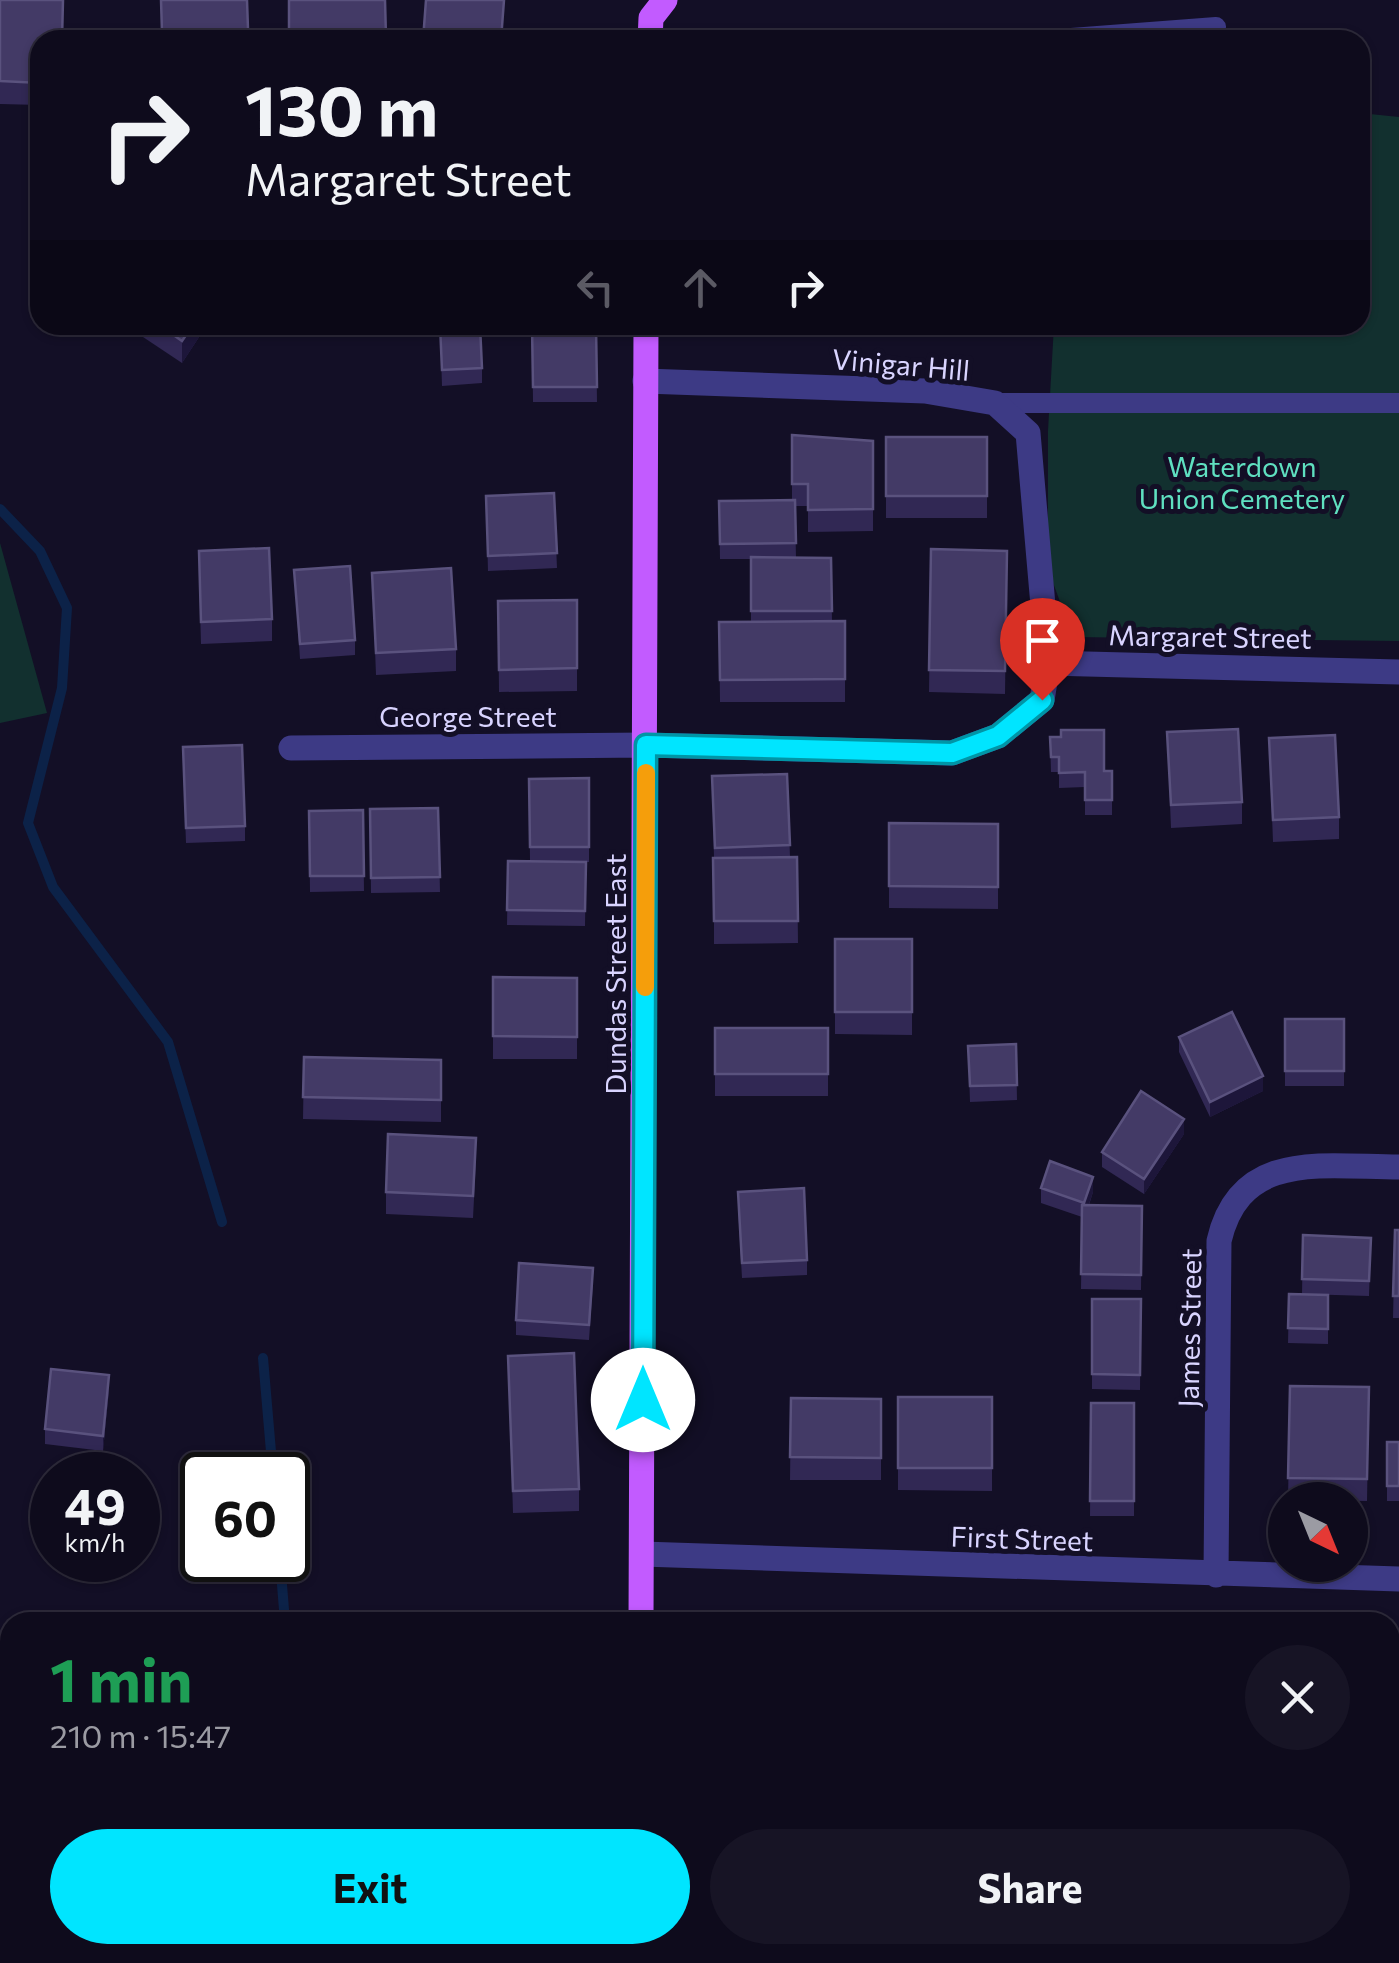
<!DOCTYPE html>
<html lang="en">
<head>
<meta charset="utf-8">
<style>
  body { margin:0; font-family:Commissioner,sans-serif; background:#171425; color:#f1f3f6; height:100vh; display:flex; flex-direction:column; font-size:38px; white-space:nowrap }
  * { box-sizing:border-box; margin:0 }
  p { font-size:32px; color:#9b9ba3 }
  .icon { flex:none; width:55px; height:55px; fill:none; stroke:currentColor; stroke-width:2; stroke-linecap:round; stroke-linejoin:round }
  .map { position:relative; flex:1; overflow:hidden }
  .panel { position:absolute; left:0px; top:1612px; width:1400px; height:352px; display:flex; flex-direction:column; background:#0e0b1c; border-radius:30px 30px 0 0; box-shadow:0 2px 8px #0004,0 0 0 2px #2e2b3b }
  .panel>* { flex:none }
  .top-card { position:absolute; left:30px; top:30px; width:1340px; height:305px; border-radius:30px; box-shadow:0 2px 8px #0004,0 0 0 2px #2e2b3b; background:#0e0b1c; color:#f1f3f6; overflow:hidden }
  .needle { width:65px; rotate:137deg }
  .tools { position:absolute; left:1268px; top:1482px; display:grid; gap:20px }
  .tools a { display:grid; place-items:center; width:100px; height:100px; border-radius:50%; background:#0e0b1c; box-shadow:0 2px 8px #0004,0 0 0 2px #2e2b3b; font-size:50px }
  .speed { position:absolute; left:30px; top:1452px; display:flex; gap:20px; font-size:50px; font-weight:700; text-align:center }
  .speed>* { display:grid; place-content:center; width:130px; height:130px; border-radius:50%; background:#0e0b1c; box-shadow:0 2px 8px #0004,0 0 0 2px #2e2b3b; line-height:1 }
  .speed small { font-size:25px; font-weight:400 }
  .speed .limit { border:5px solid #111; border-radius:15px; background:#fff; color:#111 }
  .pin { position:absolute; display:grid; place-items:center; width:85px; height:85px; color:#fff; margin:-102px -42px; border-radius:50% 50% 50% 0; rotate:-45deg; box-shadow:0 0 10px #0007 }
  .pin .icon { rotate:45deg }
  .me { position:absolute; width:110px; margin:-55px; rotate:0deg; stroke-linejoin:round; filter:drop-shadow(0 0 8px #0008) }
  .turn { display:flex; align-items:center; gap:35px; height:210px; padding:0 50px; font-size:45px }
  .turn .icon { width:130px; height:130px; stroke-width:2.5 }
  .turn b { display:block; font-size:70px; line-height:85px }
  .lanes { display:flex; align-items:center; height:95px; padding:0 50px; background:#0003; justify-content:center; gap:50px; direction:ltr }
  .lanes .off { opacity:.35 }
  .round { display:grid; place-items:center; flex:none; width:105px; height:105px; border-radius:52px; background:#171425 }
  .overview { display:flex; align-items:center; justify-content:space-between; height:170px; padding:0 50px }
  h1 { font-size:60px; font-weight:700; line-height:75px; color:#1e9e55 }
  .primary-button { display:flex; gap:20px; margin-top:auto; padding:20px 50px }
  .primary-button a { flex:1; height:115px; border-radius:60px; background:#00e5ff; color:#111; font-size:40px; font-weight:700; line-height:115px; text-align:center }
  .primary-button a+a { background:#171425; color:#f1f3f6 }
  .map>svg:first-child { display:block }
</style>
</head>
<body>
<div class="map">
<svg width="1399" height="1963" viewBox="0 0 1399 1963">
  <rect width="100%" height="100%" fill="#130f26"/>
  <!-- green -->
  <path fill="#12302f" d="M1360,113l39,4v524l-326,-4 -25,-68v-138l6,-106h306z
    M0,543l47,170 -47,10z"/>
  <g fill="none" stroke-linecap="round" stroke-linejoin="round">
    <!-- stream -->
    <path stroke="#0c2248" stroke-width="10" d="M0,509l40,42 27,57 -5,80 -34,135 25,64 115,155 54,180
      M263,1358l10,117
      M280,1560l5,62
      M299,1955l4,8"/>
    <!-- service -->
    <path stroke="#3d3a85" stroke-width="20" d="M1045,40l171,-13
      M995,403h404"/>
    <!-- minor -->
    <path stroke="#3d3a85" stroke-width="25" d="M645,381l280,10 70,12 33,30 20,230
      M291,748l355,-3 306,8 46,-17 44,-36 6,-37 351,9
      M642,1554l757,25
      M1216,1575l3,-334c21,-92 105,-74 180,-74
      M637,1961l105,2"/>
    <!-- primary -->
    <path stroke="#c25bff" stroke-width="25" d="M650,40l1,-22 14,-18
      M641,1622l5,-1297
      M637,1963v-8"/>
  </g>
  <!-- wall -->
  <path fill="#312854" d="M0,0l40,40v65l-40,-1z
    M161,0h86l1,40h-86z
    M289,0h96l1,40h-97z
    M125,325h82l-25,38z
    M440,325l42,43v15l-40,3z
    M532,325h64l1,77h-64z
    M792,435l81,6v90l-65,1v-26h-13l1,52h35l1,64 13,-1v81h-125l-1,-80h32v-63h-31l-1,-58 73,-1z
    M886,437h101v81h-101z
    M554,493l3,75 -69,3 -2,-75z
    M931,549l76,2 -2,143 -76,-2z
    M294,570l61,70v15l-55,4z
    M199,573l73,46v22l-71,3z
    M372,573l84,76v22l-80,4z
    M577,600v91l-78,1 -1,-91z
    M1167,732l75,70v22l-71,4z
    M1050,737l54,34h8v44h-27v-28l-26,1v-16h-8z
    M1269,738l70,79v22l-66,3z
    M183,762l62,64v15l-59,2z
    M787,774l3,83h7l1,86 -84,1v-86l-2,-82z
    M589,778v84h-10h7l-1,64 -78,-1 1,-64h22l-1,-82z
    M438,808l2,84 -69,1 -1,-84z
    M363,810l1,81 -54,1 -1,-81z
    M889,823l109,1v85l-109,-1z
    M835,939h77v96l-77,-1z
    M493,977l84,1v81h-84z
    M1285,1019h59v67h-59z
    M715,1028h113v68h-113z
    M1179,1037l84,54 -53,26 -31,-65z
    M1016,1044l1,56 -47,2 -2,-56z
    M304,1057l137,3v62l-138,-3z
    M1184,1134l-40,60 -42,-27v-15z
    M476,1160l-3,58 -87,-4v-22z
    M1041,1188l52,4 -4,13 53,1 -1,84 -60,-1 1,-72 -41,-14z
    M738,1207l69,53v15l-65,3z
    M1395,1230h4v88h-6z
    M1303,1235l68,3 -2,58 -67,-2z
    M593,1283l-4,57 -73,-5v-15z
    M1289,1294l39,1v49l-40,-1z
    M1092,1299h49l-1,91 -48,-1z
    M508,1356l71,133v22l-66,2z
    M1290,1386l79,1 -2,114 -79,-1z
    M109,1390l-6,61 -58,-7v-15z
    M898,1397h94v94l-94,-1z
    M791,1398l90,1v81h-91z
    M1091,1403h43v113h-44z
    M1387,1442h12v59h-12z
    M1390,1699l9,1v104l-9,-1z"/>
  <!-- shaded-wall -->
  <path fill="#1d163a" d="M193,325h14l-25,38v-22z
    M1263,1076v15l-53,26v-15z
    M1184,1119v15l-40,60v-15z
    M1093,1177v15l-9,26v-15z
    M109,1375v15l-6,61v-15z"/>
  <!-- building -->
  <path fill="#433a66" stroke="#5a527e" stroke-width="2.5" d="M0,0h63l-1,40h-22v43l-40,-2z
    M161,0h86l1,29 -86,3z
    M289,0h96l1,37 -97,1z
    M426,0h78l-3,40h-78z
    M159,325h34l-11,16z
    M440,325h40l2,43 -40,2z
    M532,325h64l1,62h-64z
    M792,435l81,6v68l-65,1v-26h-16z
    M886,437h101v59h-101z
    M554,493l3,60 -69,3 -2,-60z
    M795,500l1,43 -76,1 -1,-43z
    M269,548l3,71 -71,3 -2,-71z
    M931,549l76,2 -2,120 -76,-1z
    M751,557l80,1 1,53h-81z
    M350,566l5,74 -55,4 -6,-74z
    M451,568l5,81 -80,4 -4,-80z
    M577,600v68l-78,2 -1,-69z
    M845,621v58l-125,1 -1,-58z
    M1238,729l4,73 -71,3 -4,-73z
    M1061,730h43v41h8v29h-27v-28l-26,1v-16h-8l-1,-20h11z
    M1335,735l4,82 -66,3 -4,-82z
    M242,745l3,81 -59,2 -3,-81z
    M787,774l3,71 -75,3 -3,-72z
    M589,778v69h-59l-1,-68z
    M438,808l2,69 -69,1 -1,-69z
    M363,810l1,66h-54l-1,-65z
    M889,823l109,1v63l-109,-1z
    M797,857l1,64h-84l-1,-63z
    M508,861l78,1 -1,49 -78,-1z
    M835,939h77v73h-77z
    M493,977l84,1v59l-84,-1z
    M1232,1012l31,64 -53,26 -31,-65z
    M1285,1019h59v52h-59z
    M715,1028h113v46h-113z
    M1016,1044l1,41 -47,1 -2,-40z
    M304,1057l137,3v40l-138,-3z
    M1141,1091l43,28 -40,60 -42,-27z
    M388,1134l88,4 -3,58 -87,-4z
    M1050,1161l43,16 -9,26 -43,-15z
    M804,1188l3,72 -65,3 -4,-71z
    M1082,1205l60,1 -1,69 -60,-1z
    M1395,1230h4v66h-6z
    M1303,1235l68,3 -2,43 -67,-2z
    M519,1263l74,5 -4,57 -73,-5z
    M1289,1294l39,1v34l-40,-1z
    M1092,1299h49l-1,76 -48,-1z
    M574,1353l5,136 -66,2 -5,-135z
    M51,1369l58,6 -6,61 -58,-7z
    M1290,1386l79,1 -2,92 -79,-1z
    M898,1397h94v71h-94z
    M791,1398l90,1v59l-91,-1z
    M1091,1403h43v98h-44z
    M1387,1442h12v44h-12z
    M1390,1699l9,1v81h-9z"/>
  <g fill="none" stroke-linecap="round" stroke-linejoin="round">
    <!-- route casing -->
    <g stroke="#0095a6" stroke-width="25">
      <path id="route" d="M643,1400l3,-655 306,8 46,-17 44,-36"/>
    </g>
    <!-- route -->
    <use href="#route" stroke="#00e5ff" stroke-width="18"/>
    <!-- slow -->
    <path stroke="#f59e0b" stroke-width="18" d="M645,987l1,-214"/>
  </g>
  <g text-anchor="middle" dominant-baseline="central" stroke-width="10" stroke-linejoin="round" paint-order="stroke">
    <!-- street labels -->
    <g font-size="28" fill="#d9d4ff" stroke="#130f26">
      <text transform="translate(901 364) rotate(5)">Vinigar Hill</text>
      <text transform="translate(1210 636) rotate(1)">Margaret Street</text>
      <text x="468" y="716">George Street</text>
      <text transform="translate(615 974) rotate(-90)">Dundas Street East</text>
      <text transform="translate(1189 1328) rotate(-89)">James Street</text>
      <text transform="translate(1022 1538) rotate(2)">First Street</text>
    </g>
    <!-- park labels -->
    <g font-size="28" fill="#5fe0c0" stroke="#130f26">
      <text x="1242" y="466">Waterdown<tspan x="1242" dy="32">Union Cemetery</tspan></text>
    </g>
  </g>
</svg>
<div class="tools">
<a><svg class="needle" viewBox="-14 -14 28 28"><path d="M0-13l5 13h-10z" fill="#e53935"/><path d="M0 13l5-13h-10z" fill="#9b9ba3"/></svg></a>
</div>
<div class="speed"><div>49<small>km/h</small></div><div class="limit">60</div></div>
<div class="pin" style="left:1042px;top:700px;background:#d93025"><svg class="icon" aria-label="arrive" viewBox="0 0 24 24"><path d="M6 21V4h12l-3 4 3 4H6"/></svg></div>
<svg class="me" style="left:643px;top:1400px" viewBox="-20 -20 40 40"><circle r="19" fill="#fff"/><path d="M0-13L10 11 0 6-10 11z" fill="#00e5ff"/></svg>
<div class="top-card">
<div class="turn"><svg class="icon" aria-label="right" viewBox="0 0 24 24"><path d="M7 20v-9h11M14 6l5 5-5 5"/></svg><div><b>130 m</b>Margaret Street</div></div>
<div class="lanes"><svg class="icon off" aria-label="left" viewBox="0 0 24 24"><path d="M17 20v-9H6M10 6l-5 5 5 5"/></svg><svg class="icon off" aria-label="ahead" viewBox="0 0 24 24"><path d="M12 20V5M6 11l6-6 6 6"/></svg><svg class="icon" aria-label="right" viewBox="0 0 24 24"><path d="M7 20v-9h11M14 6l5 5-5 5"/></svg></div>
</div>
<section class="panel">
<div class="overview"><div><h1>1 min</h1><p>210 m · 15:47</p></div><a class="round"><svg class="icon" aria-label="close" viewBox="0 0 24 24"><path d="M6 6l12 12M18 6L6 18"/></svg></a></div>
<div class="primary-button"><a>Exit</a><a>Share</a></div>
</section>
</div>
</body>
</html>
